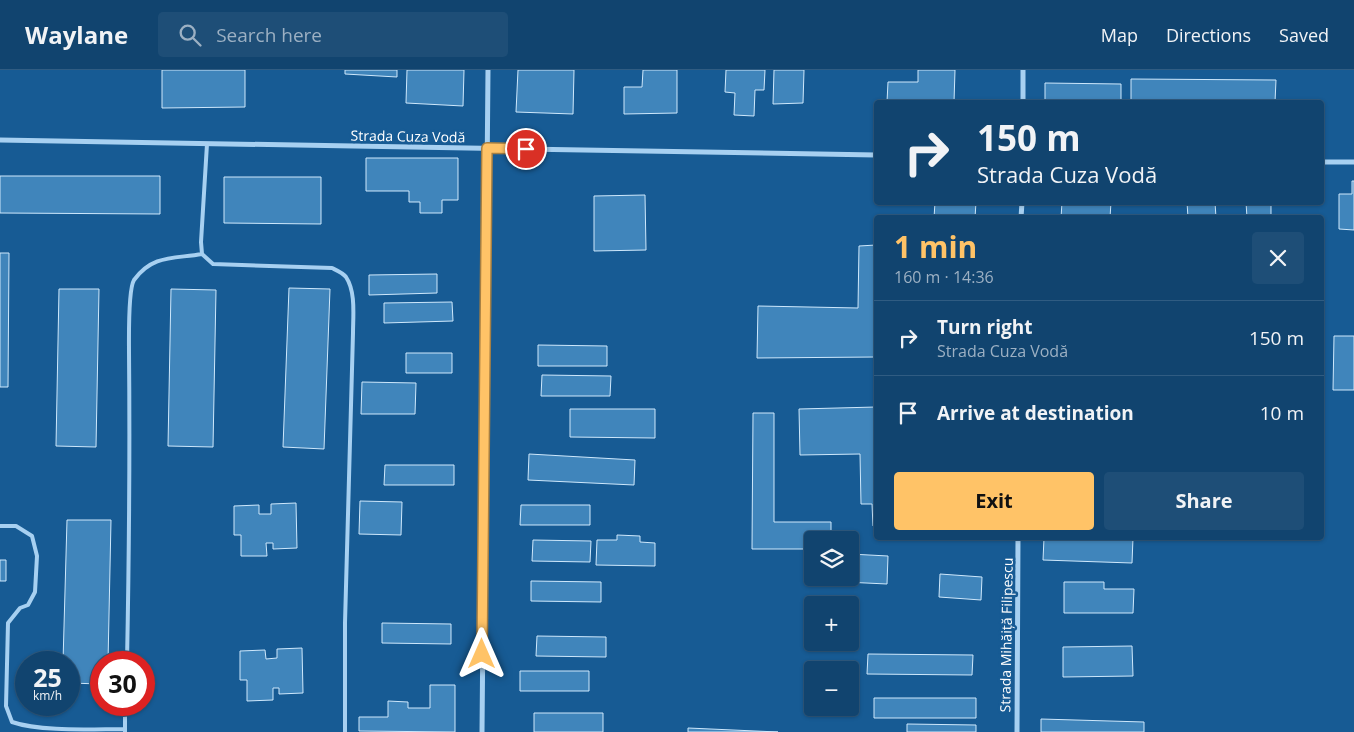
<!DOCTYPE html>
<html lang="en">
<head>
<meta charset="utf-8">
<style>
  body { margin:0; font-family:"Open Sans",sans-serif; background:#1e4e77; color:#f1f3f6; height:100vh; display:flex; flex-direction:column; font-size:19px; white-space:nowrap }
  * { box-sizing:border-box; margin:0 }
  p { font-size:16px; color:#9cb0c3 }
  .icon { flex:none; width:28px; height:28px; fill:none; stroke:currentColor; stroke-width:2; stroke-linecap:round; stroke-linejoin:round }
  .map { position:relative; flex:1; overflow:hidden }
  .sheet { position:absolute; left:874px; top:145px; width:450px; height:325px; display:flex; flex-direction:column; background:#11446f; border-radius:5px; box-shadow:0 1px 4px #0004,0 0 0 1px #305c82 }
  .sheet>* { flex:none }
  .hud { position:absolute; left:874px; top:30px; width:450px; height:105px; border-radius:5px; box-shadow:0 1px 4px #0004,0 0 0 1px #305c82; background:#11446f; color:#f1f3f6; overflow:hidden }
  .tools { position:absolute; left:804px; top:461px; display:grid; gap:10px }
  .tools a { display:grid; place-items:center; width:55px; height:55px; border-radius:5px; background:#11446f; box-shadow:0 1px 4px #0004,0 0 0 1px #305c82; font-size:25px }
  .speed { position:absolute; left:15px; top:581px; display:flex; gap:10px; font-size:25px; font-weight:700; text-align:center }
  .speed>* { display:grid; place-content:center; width:65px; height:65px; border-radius:50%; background:#11446f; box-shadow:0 1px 4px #0004,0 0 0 1px #305c82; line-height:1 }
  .speed small { font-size:12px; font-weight:400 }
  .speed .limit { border:8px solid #d22; background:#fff; color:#111 }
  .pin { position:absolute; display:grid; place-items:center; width:42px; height:42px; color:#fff; margin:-21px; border:2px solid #fff; border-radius:50%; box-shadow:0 1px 5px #0007 }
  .me { position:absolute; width:55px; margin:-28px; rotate:0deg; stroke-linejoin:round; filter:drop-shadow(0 0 4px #0008) }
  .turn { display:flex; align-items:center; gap:18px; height:105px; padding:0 20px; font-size:22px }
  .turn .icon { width:65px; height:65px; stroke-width:2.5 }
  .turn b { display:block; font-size:35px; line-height:42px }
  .round { display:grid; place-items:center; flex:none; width:52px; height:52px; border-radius:5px; background:#1e4e77 }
  .headline { display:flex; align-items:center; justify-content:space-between; height:85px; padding:0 20px }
  h1 { font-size:30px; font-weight:700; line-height:38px; color:#ffc367 }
  .action { display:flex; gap:10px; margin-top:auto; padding:10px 20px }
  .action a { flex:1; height:58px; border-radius:5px; background:#ffc367; color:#111; font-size:20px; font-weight:700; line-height:58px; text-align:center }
  .action a+a { background:#1e4e77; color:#f1f3f6 }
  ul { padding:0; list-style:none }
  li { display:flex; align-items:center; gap:15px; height:75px; padding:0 20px; border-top:1px solid #305c82 }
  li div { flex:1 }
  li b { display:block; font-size:19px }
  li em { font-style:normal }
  header { display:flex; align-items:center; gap:30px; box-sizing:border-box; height:70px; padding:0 25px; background:#11446f; border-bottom:1px solid #305c82 }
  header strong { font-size:24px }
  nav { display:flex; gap:28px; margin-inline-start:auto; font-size:18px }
  .search { width:350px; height:45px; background:#1e4e77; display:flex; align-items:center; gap:12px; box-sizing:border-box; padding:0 18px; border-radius:5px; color:#9cb0c3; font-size:19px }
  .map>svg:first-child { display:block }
</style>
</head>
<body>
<header>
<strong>Waylane</strong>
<div class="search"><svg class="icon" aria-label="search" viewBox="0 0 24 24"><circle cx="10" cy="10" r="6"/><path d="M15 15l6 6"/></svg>Search here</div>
<nav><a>Map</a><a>Directions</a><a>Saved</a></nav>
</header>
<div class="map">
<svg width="1354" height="662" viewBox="0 0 1354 662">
  <rect width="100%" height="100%" fill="#175b94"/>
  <!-- building -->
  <path fill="#4085bb" stroke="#cee8fc" d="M162,0h83v37l-83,1z
    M345,0h52v7l-52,-3z
    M407,0h57l-1,36 -57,-3z
    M518,0h56l-1,44 -57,-2z
    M643,0h34v43l-53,1v-27h18z
    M726,0h39l-1,20h-9l-1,26 -20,-1 1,-22 -10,-1z
    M774,0h30l-1,33 -30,1z
    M918,0h37l-1,32h-67l1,-20h30z
    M1131,9l145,1 -1,22h-144z
    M1045,13l76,1v18h-76z
    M366,88h92v42h-16v13h-22v-11h-11v-11h-43z
    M0,106h160v38l-160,-1z
    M224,107h97v47l-97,-1z
    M1352,111h2v49l-15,-1v-35h13z
    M645,125l1,55 -52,1v-55z
    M935,132h41l-1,16h-41z
    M1062,132h49l-1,16h-49z
    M1187,132h28l1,16h-28z
    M1246,132h25v16h-24z
    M876,175v112l-119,1 1,-52 100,2 1,-62z
    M0,183h9l-1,134h-8z
    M437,204v19l-68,2v-20z
    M289,218l41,1 -6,160 -41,-2z
    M59,219h40l-3,158 -40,-1z
    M171,219l45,1 -3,157 -45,-1z
    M452,232l1,19 -69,2v-20z
    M1334,266h20v54h-21z
    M538,275l69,1v20h-69z
    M406,283h46v20h-46z
    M542,305l69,1 -1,20h-69z
    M362,312l54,1 -1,31h-54z
    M876,337v119h-3l-1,-22h-11l-1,-50 -60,1 -1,-46z
    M570,339h85v29l-85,-1z
    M753,343h21v109h57v18h-19v9h-60z
    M529,384l106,6 -1,25 -106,-5z
    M385,395h69v20h-70z
    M360,431l42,1 -1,33 -42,-1z
    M296,433l1,45 -24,1v-6h-7l1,13h-26v-21h-7v-29l25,-1v9h12v-10z
    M521,435h69v20h-70z
    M67,450h44l-3,142h-7v22l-32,-1v-21h-6z
    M617,465l23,1v6l15,1v23l-59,-1 1,-25h20z
    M1044,468h89l-1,25 -89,-3z
    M533,470l58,1 -1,21 -58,-1z
    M850,484l38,2 -1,28 -63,-3v-3h26z
    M0,490h6v21h-6z
    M940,504l42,3 -1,23 -42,-3z
    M531,511l70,1v20l-70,-1z
    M1064,512h40v7h30l-1,24h-69z
    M382,553l69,1v20l-69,-1z
    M537,566l69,1v20l-70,-1z
    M1132,576l1,30 -70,1v-30z
    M302,578l1,45 -24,1v-6h-6v12l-26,1v-21h-7v-29l25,-1 1,9 11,-1v-9z
    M868,584l105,1 -1,20 -105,-1z
    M520,601h69v20h-69z
    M430,615h25v47l-96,-1v-14h29v-16l20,1v6h22z
    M874,628h102v20h-102z
    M534,643h69v19h-69z
    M1041,649l103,3v10h-103z
    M907,654l69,1v7h-69z
    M688,658l90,4h-90z"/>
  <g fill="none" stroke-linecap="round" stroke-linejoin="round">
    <!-- lane -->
    <path stroke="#a7d0f1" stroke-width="4" d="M207,74l-6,98 1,12 11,10 119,4c4,2 11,5 14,9 10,15 7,39 7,56l-8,290v109
      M0,456h16l16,10 5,20 -2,36 -7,13 -8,3 -12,15 -2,83 6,16c29,10 80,7 113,7v3
      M127,592c2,-103 3,-207 2,-310 0,-14 -1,-62 5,-72 19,-26 41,-21 68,-26
      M125,659v-24"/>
    <!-- street -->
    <path stroke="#a7d0f1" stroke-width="5" d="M1023,32v-32
      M0,70l876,15
      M1321,92h33
      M1021,148l1,-16
      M482,662l6,-662
      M1017,662l1,-194"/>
  </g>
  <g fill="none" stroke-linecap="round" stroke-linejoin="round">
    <!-- route casing -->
    <g stroke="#a67f43" stroke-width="12">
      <path id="route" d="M482,584l5,-506 39,1"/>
    </g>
    <!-- route -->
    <use href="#route" stroke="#ffc367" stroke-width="9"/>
  </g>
  <g text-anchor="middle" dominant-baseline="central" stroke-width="5" stroke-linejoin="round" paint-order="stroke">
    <!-- street labels -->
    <g font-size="14" fill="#fff" stroke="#175b94">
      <text transform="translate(408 66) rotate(1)">Strada Cuza Vodă</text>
      <text transform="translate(1006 565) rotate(-89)">Strada Mihăiță Filipescu</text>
    </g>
  </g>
</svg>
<div class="tools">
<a><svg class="icon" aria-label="layers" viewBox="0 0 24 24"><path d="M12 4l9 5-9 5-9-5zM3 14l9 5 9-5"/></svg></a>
<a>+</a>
<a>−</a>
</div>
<div class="speed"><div>25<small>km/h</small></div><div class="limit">30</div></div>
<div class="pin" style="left:526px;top:79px;background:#d93025"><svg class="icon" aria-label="arrive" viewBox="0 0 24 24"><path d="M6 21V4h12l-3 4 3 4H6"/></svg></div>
<svg class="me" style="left:482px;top:584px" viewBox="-20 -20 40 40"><path d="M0-17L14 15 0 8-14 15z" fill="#ffc367" stroke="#fff" stroke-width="4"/></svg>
<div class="hud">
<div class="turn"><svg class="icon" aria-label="right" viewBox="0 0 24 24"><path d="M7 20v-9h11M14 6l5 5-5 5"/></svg><div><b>150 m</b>Strada Cuza Vodă</div></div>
</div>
<section class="sheet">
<div class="headline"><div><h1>1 min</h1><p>160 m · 14:36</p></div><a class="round"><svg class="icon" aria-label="close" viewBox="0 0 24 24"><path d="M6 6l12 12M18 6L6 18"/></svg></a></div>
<ul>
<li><svg class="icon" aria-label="right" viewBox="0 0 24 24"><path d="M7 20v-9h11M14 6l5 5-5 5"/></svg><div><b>Turn right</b><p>Strada Cuza Vodă</p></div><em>150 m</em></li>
<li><svg class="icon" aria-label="arrive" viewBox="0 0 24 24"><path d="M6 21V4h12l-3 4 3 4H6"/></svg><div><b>Arrive at destination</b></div><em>10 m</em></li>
</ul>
<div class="action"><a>Exit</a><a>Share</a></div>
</section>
</div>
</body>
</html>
